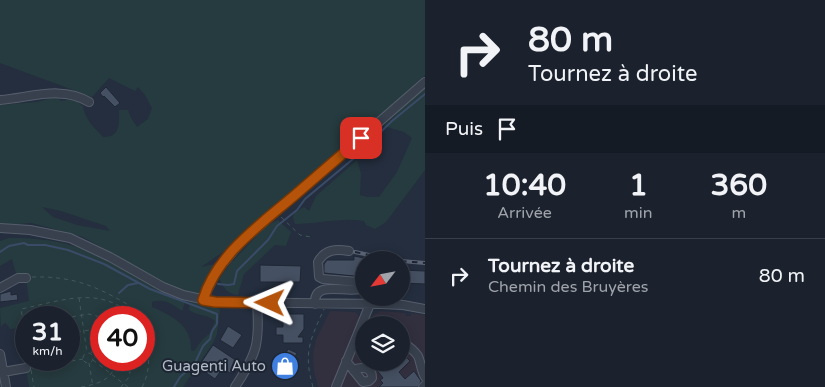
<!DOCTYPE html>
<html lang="fr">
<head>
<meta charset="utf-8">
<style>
  body { margin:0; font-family:"Varela Round",sans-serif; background:#242a36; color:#f1f3f6; height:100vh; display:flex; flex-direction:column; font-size:19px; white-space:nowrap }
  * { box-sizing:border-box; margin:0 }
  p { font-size:16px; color:#a0a4aa }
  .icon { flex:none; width:28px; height:28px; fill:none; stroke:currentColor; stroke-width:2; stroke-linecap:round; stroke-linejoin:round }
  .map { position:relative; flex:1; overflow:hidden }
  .panel { display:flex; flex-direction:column; background:#1b222e; width:400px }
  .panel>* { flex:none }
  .banner { background:#1b222e; color:#f1f3f6; overflow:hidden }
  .needle { width:32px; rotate:238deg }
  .buttons { position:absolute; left:355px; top:251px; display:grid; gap:10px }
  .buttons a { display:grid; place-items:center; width:55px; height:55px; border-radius:50%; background:#1b222e; box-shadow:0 2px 12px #0003,0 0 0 1px #393f4a; font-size:25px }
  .speed { position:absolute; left:15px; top:306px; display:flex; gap:10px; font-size:25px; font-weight:700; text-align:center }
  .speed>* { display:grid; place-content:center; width:65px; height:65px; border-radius:50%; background:#1b222e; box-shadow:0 2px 12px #0003,0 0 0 1px #393f4a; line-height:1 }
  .speed small { font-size:12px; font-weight:400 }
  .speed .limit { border:8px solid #d22; background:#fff; color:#111 }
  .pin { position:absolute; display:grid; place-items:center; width:42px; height:42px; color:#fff; margin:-21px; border-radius:10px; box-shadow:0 2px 8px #0006 }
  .me { position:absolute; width:55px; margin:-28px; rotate:271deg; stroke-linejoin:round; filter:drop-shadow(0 0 4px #0008) }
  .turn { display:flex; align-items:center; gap:18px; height:105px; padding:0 20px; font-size:22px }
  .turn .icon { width:65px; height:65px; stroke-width:2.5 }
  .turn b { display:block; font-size:35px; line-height:42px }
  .then { display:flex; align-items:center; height:48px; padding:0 20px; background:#0003; gap:10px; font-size:19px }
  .eta { display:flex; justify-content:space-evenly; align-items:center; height:85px; text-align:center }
  .eta b { font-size:30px; font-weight:700; line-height:35px }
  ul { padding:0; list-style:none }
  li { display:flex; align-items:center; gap:15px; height:75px; padding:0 20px; border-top:1px solid #393f4a }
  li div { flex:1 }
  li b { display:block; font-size:19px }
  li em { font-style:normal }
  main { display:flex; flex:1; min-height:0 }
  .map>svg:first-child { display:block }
</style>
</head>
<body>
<main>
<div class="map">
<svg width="425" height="387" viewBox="0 0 425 387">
  <rect width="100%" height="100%" fill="#242e3e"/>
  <!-- medical -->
  <path fill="#32303f" d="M330,311l25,1 5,5 -3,9 7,3v33h37v-37h-35l7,-10 8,-4 24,2 1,3h5v-3l14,2v72h-107l-4,-15 -1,-18 3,-14z"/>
  <!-- green -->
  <path fill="#263b3f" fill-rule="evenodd" d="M0,0h425v75l-60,55 -88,76 -13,8 -41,38 -22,15 14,-3 -14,30 -15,-2 -18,-7 -85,-48 -51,-14 -32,2v-120l37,-3 19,-5 5,4 13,-2 9,7c2,14 11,21 20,31 18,1 16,-15 16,-27h9l3,8 6,9 11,-8 4,-11 -7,-13 -7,-8 -3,4 -26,-13 -17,19 -92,-34zM42,207l19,4 45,15 4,5 -33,-6 -24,-8z
    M425,86v84l-39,52 -11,7 -9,-4 -2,-4c-23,-4 -46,3 -69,3l-2,-6 1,-5 10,-6 5,4 7,-15 41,-36 4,13 -1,22 7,2h12l18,-25 15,-34 -8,-6 -20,-6z
    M278,220l13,12 -5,14 -11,-1 -31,29 -6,21c-11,-1 -14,-7 -19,-16l10,-14 37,-39z
    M9,238c26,0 51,2 76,12 35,15 65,38 100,52l-3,9c-9,-7 -19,-13 -30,-9v5c20,9 40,18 39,43l3,1 8,-11 8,-7 5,-12c-7,-7 -18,-5 -26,-11l1,-8 30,7 -3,25 -4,9 -30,44h-154l-10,-59 -9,1 -4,-6 -3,1 -2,3 -1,-19 29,-7 -3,-24h-9l-5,-18 -12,7v-25zM26,318h43v42h-43zM101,318h43v42h-43z"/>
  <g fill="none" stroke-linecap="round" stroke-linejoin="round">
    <!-- stream -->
    <path stroke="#394b67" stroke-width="2" d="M0,252l9,-6 15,-3 4,2h17l23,5 36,14 46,25 67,25v10l-5,7 -2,8 -7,7 -9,19 -14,12 -6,10
      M218,284l10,1 6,-1 3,-13 31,-31 9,-14 20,-16 8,-11 48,-40 39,-38 33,-27
      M119,293l9,-8 10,-2"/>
  </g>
  <!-- building -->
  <path fill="#455062" stroke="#1f2735" d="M106,87l14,16 -5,4 -11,-11 -1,1 -3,-4z
    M354,256l10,2v19l-40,-4v-9l3,-4h27z
    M260,265l41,1 -1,16h-40z
    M401,270l24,1v13l-24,-1z
    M11,291v4l6,-1 1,6 -18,2v-8z
    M283,314h21v15l-6,8h5v6h-20v-8h-7v-8h7z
    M228,326l14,9 -9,13 -13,-8z
    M213,345l27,18 -7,11 -11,-5 -7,10 -17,-12z
    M288,349l9,4 -11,22 -9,-4z
    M401,352l9,9 -11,11 6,7 9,-8 7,10 -3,6h-39l4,-4 -3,-3 3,-2 -8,-10 5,-6h21z"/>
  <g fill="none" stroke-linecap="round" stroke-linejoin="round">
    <!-- minor casing -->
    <g stroke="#565e6c" stroke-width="10">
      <path id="minor" d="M0,100c29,-2 62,-15 89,2
        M0,228l30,2 40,8 40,19 53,30 20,8 32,7 165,2 23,1 22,4
        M349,251c-13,-2 -24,-2 -31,11l1,15 4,2 35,3 6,2
        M0,288l18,-10h8
        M203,300l13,-28 25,-30 184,-160
        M315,304c-2,-26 34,-9 49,-16
        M356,340l8,6
        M401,341c6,4 13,9 17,15 3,7 3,14 7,21
        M0,354l6,33
        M346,361l17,21 6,-1 3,-3c0,-12 -11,-11 -19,-8
        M3,372l23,-4
        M235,387c22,-33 25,-44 22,-84
        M336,387l34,-83
        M423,387l2,-2"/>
    </g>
    <!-- path -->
    <path stroke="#44585c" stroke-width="1" stroke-dasharray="4 4" stroke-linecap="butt" d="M281,217l19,18 11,2
      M32,277c39,-1 62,8 95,27l-10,14
      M79,298l8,55
      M64,318l25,-4 15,4
      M69,333l21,-3 11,3
      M26,339l-5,-30c40,-8 81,-25 113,9
      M91,353l10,-14
      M83 358a5 5 0 1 1 10 0a5 5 0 1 1-10 0Z
      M94,357l7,-1
      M93,360l35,27
      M89,363l4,24
      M32,368l51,-9
      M31,370l3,17
      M81,387c17,-3 33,-7 35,-27
      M121,387l8,-10 3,-17
      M142,387c9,-16 8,-37 2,-54
      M313,387c-10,-34 -3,-47 11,-78"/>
    <!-- minor -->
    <use href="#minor" stroke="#38404e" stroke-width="8"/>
    <!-- rail casing -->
    <g stroke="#5a6475" stroke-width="4">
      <path id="rail" d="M355,252l38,8
        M401,261l24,2"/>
    </g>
    <!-- rail -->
    <use href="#rail" stroke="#1d2533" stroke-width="2" stroke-dasharray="5.5" stroke-linecap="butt"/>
  </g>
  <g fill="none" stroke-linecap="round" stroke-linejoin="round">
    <!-- route casing -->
    <g stroke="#753606" stroke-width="12">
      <path id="route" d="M270,303l-55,-1 -12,-2c14,-46 57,-75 92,-105 22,-19 44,-38 66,-57"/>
    </g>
    <!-- route -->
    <use href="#route" stroke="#b45309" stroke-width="9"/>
  </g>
  <!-- icons -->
  <defs>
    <g id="shop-disc" transform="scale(1.4375)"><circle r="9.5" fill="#3f7fe0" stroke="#1d2533"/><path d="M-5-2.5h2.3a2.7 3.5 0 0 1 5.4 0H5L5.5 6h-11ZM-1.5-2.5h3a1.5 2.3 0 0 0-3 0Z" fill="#fff"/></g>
  </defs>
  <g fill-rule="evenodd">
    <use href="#shop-disc" x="285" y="366"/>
  </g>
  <g text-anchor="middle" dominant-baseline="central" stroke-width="4" stroke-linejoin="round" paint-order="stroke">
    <!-- poi labels -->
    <g font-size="15" fill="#b4bbc9" stroke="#1d2533" text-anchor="end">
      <text x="266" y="366">Guagenti Auto</text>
    </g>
  </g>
</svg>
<div class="buttons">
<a><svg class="needle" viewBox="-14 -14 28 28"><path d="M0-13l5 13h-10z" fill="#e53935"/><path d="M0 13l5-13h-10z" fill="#a0a4aa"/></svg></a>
<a><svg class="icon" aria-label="layers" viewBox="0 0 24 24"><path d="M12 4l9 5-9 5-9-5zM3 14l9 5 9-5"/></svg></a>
</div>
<div class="speed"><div>31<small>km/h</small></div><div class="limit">40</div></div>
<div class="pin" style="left:361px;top:138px;background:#d93025"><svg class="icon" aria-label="arrive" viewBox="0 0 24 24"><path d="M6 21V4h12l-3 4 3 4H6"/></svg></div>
<svg class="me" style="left:270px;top:303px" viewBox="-20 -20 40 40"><path d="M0-17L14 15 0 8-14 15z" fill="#b45309" stroke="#fff" stroke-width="4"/></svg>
</div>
<section class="panel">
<div class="banner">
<div class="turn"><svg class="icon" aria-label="right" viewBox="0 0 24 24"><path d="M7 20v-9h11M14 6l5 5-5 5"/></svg><div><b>80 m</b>Tournez à droite</div></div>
<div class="then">Puis<svg class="icon" aria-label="arrive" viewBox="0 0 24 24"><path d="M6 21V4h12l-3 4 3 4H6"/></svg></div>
</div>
<div class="eta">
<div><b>10:40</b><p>Arrivée</p></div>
<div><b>1</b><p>min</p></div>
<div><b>360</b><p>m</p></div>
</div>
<ul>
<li><svg class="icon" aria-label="right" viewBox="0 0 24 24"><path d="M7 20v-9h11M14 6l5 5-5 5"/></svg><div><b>Tournez à droite</b><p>Chemin des Bruyères</p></div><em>80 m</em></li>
</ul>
</section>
</main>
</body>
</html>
